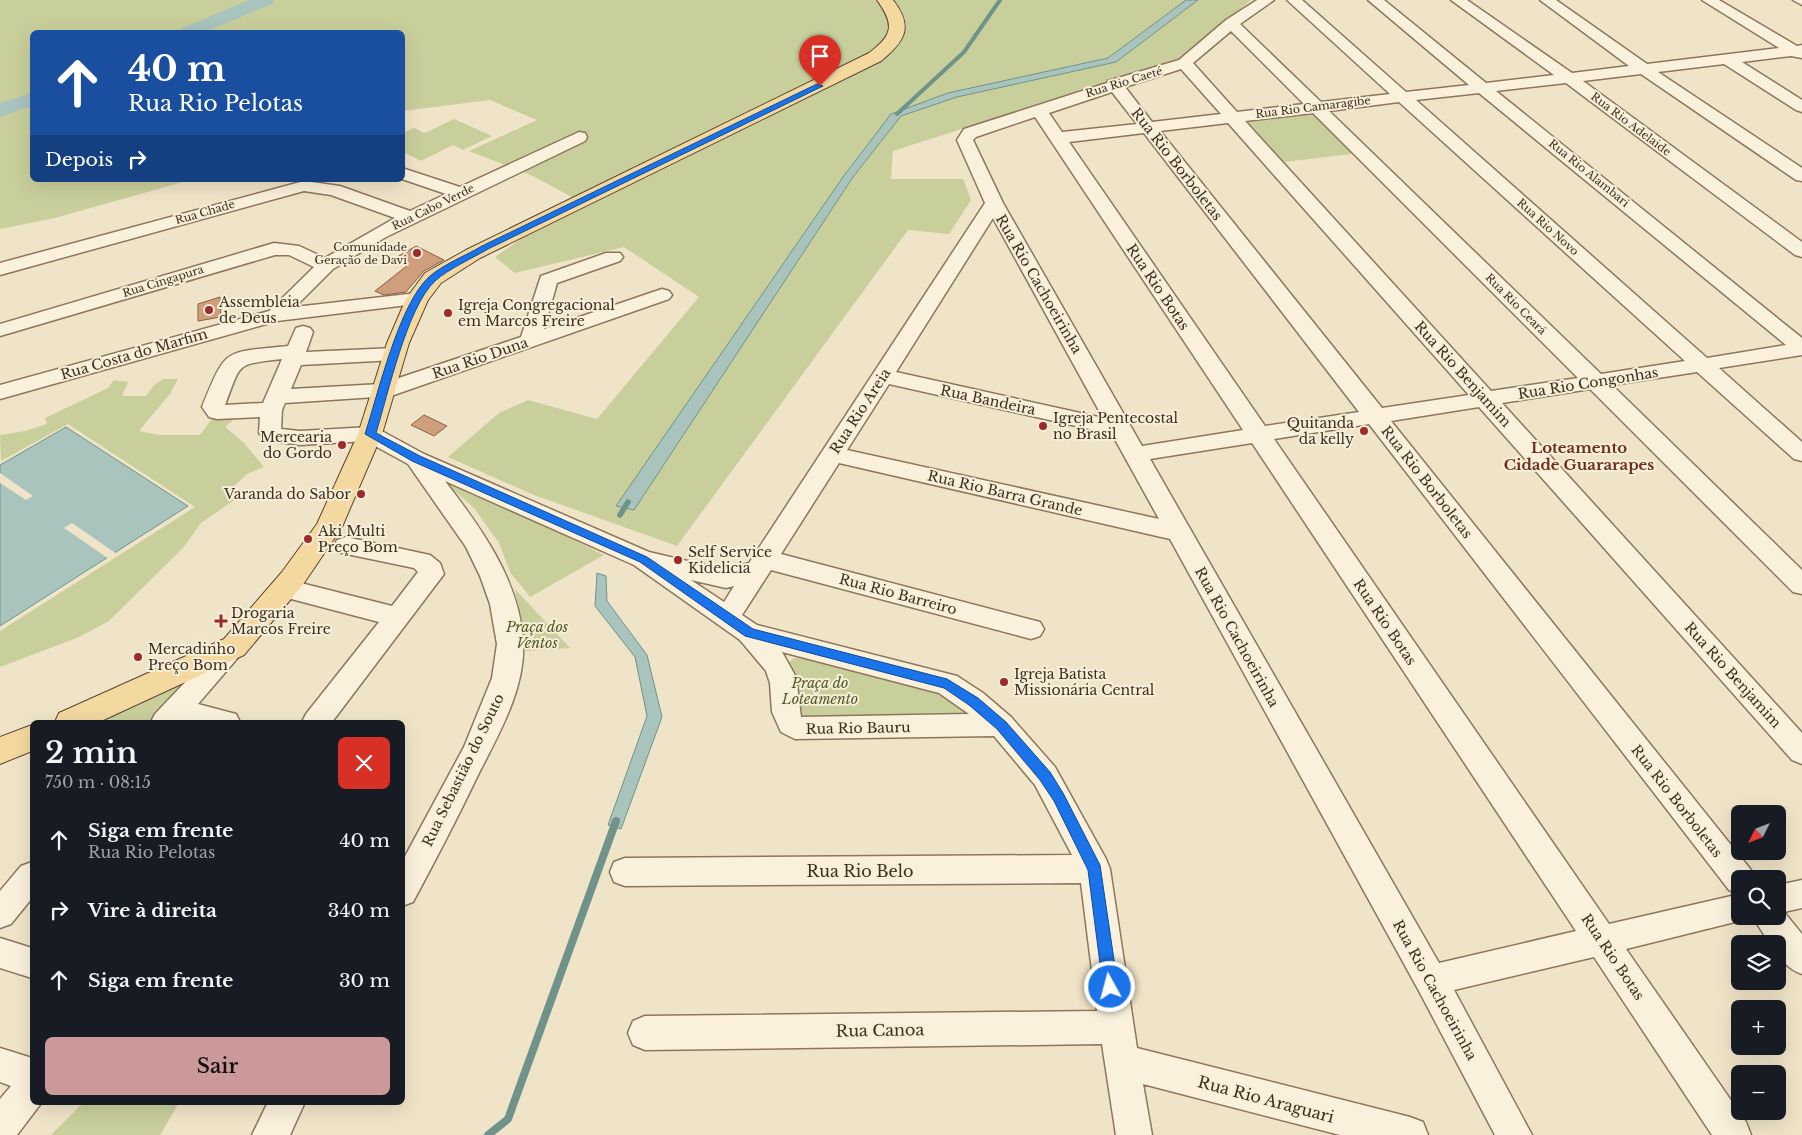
<!DOCTYPE html>
<html lang="pt">
<head>
<meta charset="utf-8">
<style>
  body { margin:0; font-family:"Libre Baskerville",serif; background:#20242c; color:#f1f3f6; height:100vh; display:flex; flex-direction:column; font-size:19px; white-space:nowrap }
  * { box-sizing:border-box; margin:0 }
  p { font-size:16px; color:#9ea1a6 }
  .icon { flex:none; width:28px; height:28px; fill:none; stroke:currentColor; stroke-width:2; stroke-linecap:round; stroke-linejoin:round }
  .map { position:relative; flex:1; overflow:hidden }
  .drawer { position:absolute; left:30px; top:720px; width:375px; height:385px; display:flex; flex-direction:column; background:#171b24; border-radius:8px; box-shadow:0 5px 20px #0002 }
  .drawer>* { flex:none }
  .hud { position:absolute; left:30px; top:30px; width:375px; height:152px; border-radius:8px; box-shadow:0 5px 20px #0002; background:#1a4fa0; color:#fff; overflow:hidden }
  .needle { width:32px; rotate:228deg }
  .controls { position:absolute; left:1731px; top:805px; display:grid; gap:10px }
  .controls a { display:grid; place-items:center; width:55px; height:55px; border-radius:8px; background:#171b24; box-shadow:0 5px 20px #0002; font-size:25px }
  .pin { position:absolute; display:grid; place-items:center; width:42px; height:42px; color:#fff; margin:-51px -21px; border-radius:50% 50% 50% 0; rotate:-45deg; box-shadow:0 0 5px #0007 }
  .pin .icon { rotate:45deg }
  .me { position:absolute; width:55px; margin:-28px; rotate:353deg; stroke-linejoin:round; filter:drop-shadow(0 0 4px #0008) }
  .turn { display:flex; align-items:center; gap:18px; height:105px; padding:0 15px; font-size:22px }
  .turn .icon { width:65px; height:65px; stroke-width:2.5 }
  .turn b { display:block; font-size:35px; line-height:42px }
  .then { display:flex; align-items:center; height:48px; padding:0 15px; background:#0003; gap:10px; font-size:19px }
  .round { display:grid; place-items:center; flex:none; width:52px; height:52px; border-radius:8px; background:#20242c }
  .summary { display:flex; align-items:center; justify-content:space-between; height:85px; padding:0 15px }
  h1 { font-size:30px; font-weight:600; line-height:38px }
  .cta { display:flex; gap:10px; margin-top:auto; padding:10px 15px }
  .cta a { flex:1; height:58px; border-radius:8px; background:#cc999b; color:#111; font-size:20px; font-weight:600; line-height:58px; text-align:center }
  ul { padding:0; list-style:none }
  li { display:flex; align-items:center; gap:15px; height:70px; padding:0 15px }
  li div { flex:1 }
  li b { display:block; font-size:19px }
  li em { font-style:normal }
  .map>svg:first-child { display:block }
</style>
</head>
<body>
<div class="map">
<svg width="1802" height="1135" viewBox="0 0 1802 1135">
  <rect width="100%" height="100%" fill="#f0e4c8"/>
  <!-- green -->
  <path fill="#c9cf9b" d="M0,0h876l16,9 -7,-9h366l-73,60 -285,91 -2,28h72l8,21 -22,34 -41,-4 -231,316 -143,-51 -86,-38 51,-44 29,-13 69,19 102,-122 -75,-50 -109,26 -20,-16 66,-46 18,-10 -46,-25 -64,-25 68,-31 -47,-20 -87,11 -1,-79h-370v148h158l-135,38 -55,11z
    M1316,109l44,44 -76,9 -41,-45z
    M454,119l38,17 -29,14 -10,-5 -32,16 -18,-9v-19l11,-5 11,5z
    M163,379h15l-8,15 -31,37 21,4h40l14,-19h24l-13,11 19,16 20,24 -17,7 -15,14 8,8 -39,27 -18,25 -74,73 -32,17 -77,29v-36l195,-124 -127,-83 -67,37 -1,-26 25,-4 22,-7 -2,-6 63,-30 6,-8 14,2 -6,14h24l8,-11z
    M430,469l174,86 -74,42 -20,-25 -11,-29 -25,-35z
    M515,589l55,59 -45,3z
    M794,658h11c38,10 140,29 164,55l-4,3 -170,7 -8,-59z
    M201,673l-43,49 -57,-1z
    M83,1103l1,-1 95,1 -19,32h-109z"/>
  <!-- water -->
  <path fill="#a9c4bc" stroke="#6f938a" d="M1186,0h12l-82,62 -159,35 -56,19 -48,61 -219,333 -18,-4 227,-329 48,-63 57,-21 160,-35z
    M66,427l122,79 -188,120v-161z
    M597,573l9,3 1,25 40,54 15,62 -41,112 -13,-4 39,-109 -12,-59 -40,-51z"/>
  <!-- pier -->
  <path fill="#f0e4c8" d="M0,473l33,23 -7,4 -26,-17z
    M72,523l45,31 -8,5 -45,-31z"/>
  <g fill="none" stroke-linecap="round" stroke-linejoin="round">
    <!-- stream-far2 -->
    <path stroke="#6f938a" stroke-width="4" d="M897,114l67,-62 36,-52"/>
    <!-- stream-far1 -->
    <path stroke="#6f938a" stroke-width="5.5" d="M620,515l8,-13"/>
    <!-- stream -->
    <path stroke="#6f938a" stroke-width="8" d="M488,1135l20,-16 108,-298"/>
    <!-- river -->
    <path fill="#a9c4bc" fill-rule="evenodd" d="M249,0h25l-2,4 -67,28h-26l3,-4z
      M32,93v13l-32,11v-14z"/>
  </g>
  <!-- building -->
  <path fill="#cf9f7d" stroke="#8d5f41" d="M416,246l28,14 -20,11 -18,21 -22,3 -9,-4 33,-26 -16,-5z
    M220,297l1,20 -23,4v-17z
    M424,415l23,11 -13,10 -23,-11z"/>
  <g fill="none" stroke-linecap="round" stroke-linejoin="round">
    <!-- minor casing -->
    <g stroke="#8d765c" stroke-width="3">
      <path id="minor" d="M1257,0h17l-34,24 81,78 69,-8 -103,-94h15l104,92 63,-7 -101,-85h16l102,83 68,-8 -103,-75h16l105,73 57,-7 -89,-66h16l91,64 132,-16 -77,-48h17l78,46 5,-1v13l-11,-2 -49,6 60,38v12l-6,-2 -72,-46 -66,8 144,96v13l-6,-1 -155,-106 -58,7 219,161v15l-7,-2 -229,-172 -70,8 306,247v17l-83,13 83,74v19l-8,-2 -97,-87 -85,13 190,185v24l-9,-2 -203,-203 -88,14 300,330v31l-10,-4 -313,-353 -88,14 360,449 4,9h-15v37h12l-1,2 -125,31 120,173 5,13h-39l-118,-178 -140,33 78,145h-37l-76,-144 -249,-452 -331,-76 -58,91 259,68 4,7 -4,7 -9,3 -260,-69 -29,45 15,10 200,51 26,17 28,24 44,50 51,92 4,10 27,179 273,69 13,5 5,13h-88l-197,-51 9,51h-36l-14,-91 -457,6 -12,-5 -5,-12 5,-12 12,-5 452,-5 -16,-128 -456,3 -11,-4 -4,-10 4,-10 11,-4 447,-3 -37,-70 -41,-49 -199,3 -14,-7 -9,-20 -2,-29 -4,-12 -26,-31 -106,-75 -189,-84c36,47 75,100 78,161 3,47 -26,95 -46,135 -20,42 -42,84 -64,125l-11,4v-44l62,-115 28,-69 5,-34 -7,-40 -10,-28 -14,-29 -58,-83 -42,-23 -66,4 -34,-5 -7,-7 1,-16 -43,2 -8,-2 -7,-10c25,-61 21,-54 86,-61l8,-18 7,-2 7,2 3,4 -7,20 89,-4 7,2 3,4 -3,4 -7,2 -94,5 -10,24 90,-5 140,-47 20,-61 65,-23h14l3,4 -3,4 -63,22 -13,46 118,-40 7,2 3,4 -3,4 -278,97 -106,7 -3,7 -1,19 19,2 70,-4 8,2 46,25 225,98 77,18 23,-7 236,-360 -28,-63 7,-11 143,-46 1,-2 71,-21 47,-40zM1231,31l73,73 -67,8 -44,-49zM1181,69l40,45 -69,8 -27,-35zM1112,92l25,32 -75,8 -13,-19zM1479,93l307,252 -79,13 -291,-258zM1399,102l286,259 -84,13 -272,-263zM1313,113l265,265 -87,13 -246,-270zM1035,117l14,21 194,292 -101,16 -139,-243 -30,-63 3,-3zM1228,123l241,272 -87,13 -222,-277zM1144,133l215,279 -94,14 -196,-284zM993,218l110,200 -207,-46zM282,359l-19,44 -38,2c17,-44 10,-40 57,-46zM889,384l223,50 47,85 -312,-69zM1369,424l360,466 11,4 -131,30 -335,-485zM1252,443l324,488 -137,32 -289,-504zM691,580l35,8 8,-2 -10,16zM782,652l157,41 30,21 -168,3 -5,-40z
        M1793,0h9v5z
        M579,132l6,1 2,4 -2,4 -199,96 -53,32 -38,38 122,-14 7,2 3,4 -3,4 -147,18 -277,78v-14l269,-74 45,-44 -25,-12h-14l-275,81v-12l274,-81 25,3 26,12 70,-40 -64,-23 -27,-4 -304,84v-12l304,-82 36,5 70,25 36,-17 -44,-15v-11l58,19z
        M346,537l84,18 10,8 4,11 -112,148h-30l4,-8 73,-92 -103,-27 -4,-7 4,-7 9,-2 107,27 26,-34 -4,-4 -77,-16 -3,-6 3,-6z
        M234,637l9,3 4,7 -49,57 38,10 4,8h-89l4,-8 70,-74z
        M32,862v36l-21,26 -11,4v-37l21,-25z
        M1802,880v28l-18,4 18,22v40c-14,-5 -24,-15 -24,-30h-8l-18,-28h26v-31z
        M0,938l32,10v30l-32,-10z
        M0,1048l32,10v44h10l-25,33h-17v-36l11,-13 -11,-4z
        M268,1102h37l-15,33h-38z"/>
    </g>
    <!-- major casing -->
    <g stroke="#5b4430" stroke-width="2">
      <path id="major" d="M877,0h16c21,27 12,41 -12,61l-401,197 -39,25 -13,17 -19,43 -27,91 -40,93 -40,59 -58,69 -145,67h-44l4,-9 165,-74 58,-67 35,-48 41,-90 29,-91 19,-44 19,-26 41,-23 403,-197c24,-18 26,-28 8,-53z
        M32,725v26l-32,13v-27z"/>
    </g>
    <!-- minor -->
    <use href="#minor" fill="#faf1dc" fill-rule="evenodd"/>
    <!-- major -->
    <use href="#major" fill="#f3d9a0" fill-rule="evenodd"/>
  </g>
  <!-- route -->
  <path fill="#1a73e8" stroke="#114b97" d="M817,84l6,2 -335,163c-15,9 -40,20 -53,32 -28,26 -47,113 -59,152l44,23 227,101 106,72 194,50 31,19 28,24 44,50 13,21 37,72 18,122 -2,5 -6,2 -5,-2 -2,-5 -15,-117 -34,-69 -14,-21 -43,-51 -28,-24 -25,-17 -199,-52 -105,-74 -228,-101 -47,-27c13,-40 34,-130 64,-157 13,-12 38,-22 53,-31z"/>
  <!-- markers -->
  <g fill="#9e2a2b" stroke="#f7eed8" stroke-width="2">
    <circle cx="417" cy="253" r="5"/>
    <circle cx="209" cy="310" r="5"/>
    <circle cx="448" cy="313" r="5"/>
    <circle cx="1043" cy="426" r="5"/>
    <circle cx="1364" cy="431" r="5"/>
    <circle cx="342" cy="445" r="5"/>
    <circle cx="361" cy="494" r="5"/>
    <circle cx="308" cy="539" r="5"/>
    <circle cx="678" cy="560" r="5"/>
    <path d="M218.5 613.5h5v5h5v5h-5v5h-5v-5h-5v-5h5z"/>
    <circle cx="138" cy="657" r="5"/>
    <circle cx="1004" cy="682" r="5"/>
  </g>
  <g text-anchor="middle" dominant-baseline="central" stroke-width="4" stroke-linejoin="round" paint-order="stroke">
    <!-- far-street labels -->
    <g font-size="11" fill="#3d2e20" stroke="#f7eed8">
      <text transform="translate(1124 82) rotate(-17)">Rua Rio Caeté</text>
      <text transform="translate(1313 107) rotate(-7)">Rua Rio Camaragibe</text>
      <text transform="translate(1631 124) rotate(37)">Rua Rio Adelaide</text>
      <text transform="translate(1589 173) rotate(39)">Rua Rio Alambari</text>
      <text transform="translate(433 207) rotate(-26)">Rua Cabo Verde</text>
      <text transform="translate(205 212) rotate(-16)">Rua Chade</text>
      <text transform="translate(1548 227) rotate(42)">Rua Rio Novo</text>
      <text transform="translate(163 281) rotate(-17)">Rua Cingapura</text>
      <text transform="translate(1516 304) rotate(45)">Rua Rio Ceará</text>
    </g>
    <!-- far-poi labels -->
    <g font-size="11" fill="#3d2e20" stroke="#f7eed8" text-anchor="end">
      <text x="407" y="247">Comunidade<tspan x="407" dy="13">Geração de Davi</tspan></text>
    </g>
    <!-- street labels -->
    <g font-size="14" fill="#3d2e20" stroke="#f7eed8">
      <text transform="translate(1177 164) rotate(52)">Rua Rio Borboletas</text>
      <text transform="translate(1039 284) rotate(60)">Rua Rio Cachoeirinha</text>
      <text transform="translate(1158 287) rotate(56)">Rua Rio Botas</text>
      <text transform="translate(134 354) rotate(-16)">Rua Costa do Marfim</text>
      <text transform="translate(480 358) rotate(-19)">Rua Rio Duna</text>
      <text transform="translate(1463 374) rotate(48)">Rua Rio Benjamim</text>
      <text transform="translate(1588 383) rotate(-9)">Rua Rio Congonhas</text>
      <text transform="translate(988 400) rotate(12)">Rua Bandeira</text>
      <text transform="translate(860 411) rotate(-57)">Rua Rio Areia</text>
      <text transform="translate(1427 482) rotate(52)">Rua Rio Borboletas</text>
      <text transform="translate(1005 493) rotate(13)">Rua Rio Barra Grande</text>
      <text transform="translate(898 594) rotate(15)">Rua Rio Barreiro</text>
      <text transform="translate(1385 622) rotate(56)">Rua Rio Botas</text>
      <text transform="translate(1237 637) rotate(61)">Rua Rio Cachoeirinha</text>
      <text transform="translate(1733 675) rotate(48)">Rua Rio Benjamim</text>
      <text transform="translate(858 728) rotate(-1)">Rua Rio Bauru</text>
      <text transform="translate(463 770) rotate(-64)">Rua Sebastião do Souto</text>
      <text transform="translate(1677 801) rotate(52)">Rua Rio Borboletas</text>
      <text transform="translate(1613 957) rotate(56)">Rua Rio Botas</text>
      <text transform="translate(1435 990) rotate(61)">Rua Rio Cachoeirinha</text>
    </g>
    <!-- poi labels -->
    <g font-size="14" fill="#3d2e20" stroke="#f7eed8" text-anchor="start">
      <text x="219" y="302">Assembleia<tspan x="219" dy="16">de Deus</tspan></text>
      <text x="458" y="305">Igreja Congregacional<tspan x="458" dy="16">em Marcos Freire</tspan></text>
      <text x="1053" y="418">Igreja Pentecostal<tspan x="1053" dy="16">no Brasil</tspan></text>
      <text x="1354" y="423" text-anchor="end">Quitanda<tspan x="1354" dy="16">da kelly</tspan></text>
      <text x="332" y="437" text-anchor="end">Mercearia<tspan x="332" dy="16">do Gordo</tspan></text>
      <text x="351" y="494" text-anchor="end">Varanda do Sabor</text>
      <text x="318" y="531">Aki Multi<tspan x="318" dy="16">Preço Bom</tspan></text>
      <text x="688" y="552">Self Service<tspan x="688" dy="16">Kidelicia</tspan></text>
      <text x="231" y="613">Drogaria<tspan x="231" dy="16">Marcos Freire</tspan></text>
      <text x="148" y="649">Mercadinho<tspan x="148" dy="16">Preço Bom</tspan></text>
      <text x="1014" y="674">Igreja Batista<tspan x="1014" dy="16">Missionária Central</tspan></text>
    </g>
    <!-- park labels -->
    <g font-size="14" font-style="italic" fill="#4d5a26" stroke="#f7eed8">
      <text x="537" y="627">Praça dos<tspan x="537" dy="16">Ventos</tspan></text>
      <text x="820" y="683">Praça do<tspan x="820" dy="16">Loteamento</tspan></text>
    </g>
    <!-- neighbourhood labels -->
    <g font-size="15" font-weight="bold" fill="#6b2e1e" stroke="#f7eed8">
      <text x="1579" y="447">Loteamento<tspan x="1579" dy="17">Cidade Guararapes</tspan></text>
    </g>
    <!-- near-street labels -->
    <g font-size="16" fill="#3d2e20" stroke="#f7eed8">
      <text x="860" y="871">Rua Rio Belo</text>
      <text transform="translate(880 1030) rotate(-1)">Rua Canoa</text>
      <text transform="translate(1266 1099) rotate(15)">Rua Rio Araguari</text>
    </g>
  </g>
</svg>
<div class="controls">
<a><svg class="needle" viewBox="-14 -14 28 28"><path d="M0-13l5 13h-10z" fill="#e53935"/><path d="M0 13l5-13h-10z" fill="#9ea1a6"/></svg></a>
<a><svg class="icon" aria-label="search" viewBox="0 0 24 24"><circle cx="10" cy="10" r="6"/><path d="M15 15l6 6"/></svg></a>
<a><svg class="icon" aria-label="layers" viewBox="0 0 24 24"><path d="M12 4l9 5-9 5-9-5zM3 14l9 5 9-5"/></svg></a>
<a>+</a>
<a>−</a>
</div>
<div class="pin" style="left:820px;top:86px;background:#d93025"><svg class="icon" aria-label="arrive" viewBox="0 0 24 24"><path d="M6 21V4h12l-3 4 3 4H6"/></svg></div>
<svg class="me" style="left:1110px;top:987px" viewBox="-20 -20 40 40"><circle r="17" fill="#1a73e8" stroke="#fff" stroke-width="3"/><path d="M0-11L8 9 0 5-8 9z" fill="#fff"/></svg>
<div class="hud">
<div class="turn"><svg class="icon" aria-label="ahead" viewBox="0 0 24 24"><path d="M12 20V5M6 11l6-6 6 6"/></svg><div><b>40 m</b>Rua Rio Pelotas</div></div>
<div class="then">Depois<svg class="icon" aria-label="right" viewBox="0 0 24 24"><path d="M7 20v-9h11M14 6l5 5-5 5"/></svg></div>
</div>
<section class="drawer">
<div class="summary"><div><h1>2 min</h1><p>750 m · 08:15</p></div><a class="round" style="background:#d93025;color:#fff"><svg class="icon" aria-label="close" viewBox="0 0 24 24"><path d="M6 6l12 12M18 6L6 18"/></svg></a></div>
<ul>
<li><svg class="icon" aria-label="ahead" viewBox="0 0 24 24"><path d="M12 20V5M6 11l6-6 6 6"/></svg><div><b>Siga em frente</b><p>Rua Rio Pelotas</p></div><em>40 m</em></li>
<li><svg class="icon" aria-label="right" viewBox="0 0 24 24"><path d="M7 20v-9h11M14 6l5 5-5 5"/></svg><div><b>Vire à direita</b></div><em>340 m</em></li>
<li><svg class="icon" aria-label="ahead" viewBox="0 0 24 24"><path d="M12 20V5M6 11l6-6 6 6"/></svg><div><b>Siga em frente</b></div><em>30 m</em></li>
</ul>
<div class="cta"><a>Sair</a></div>
</section>
</div>
</body>
</html>
